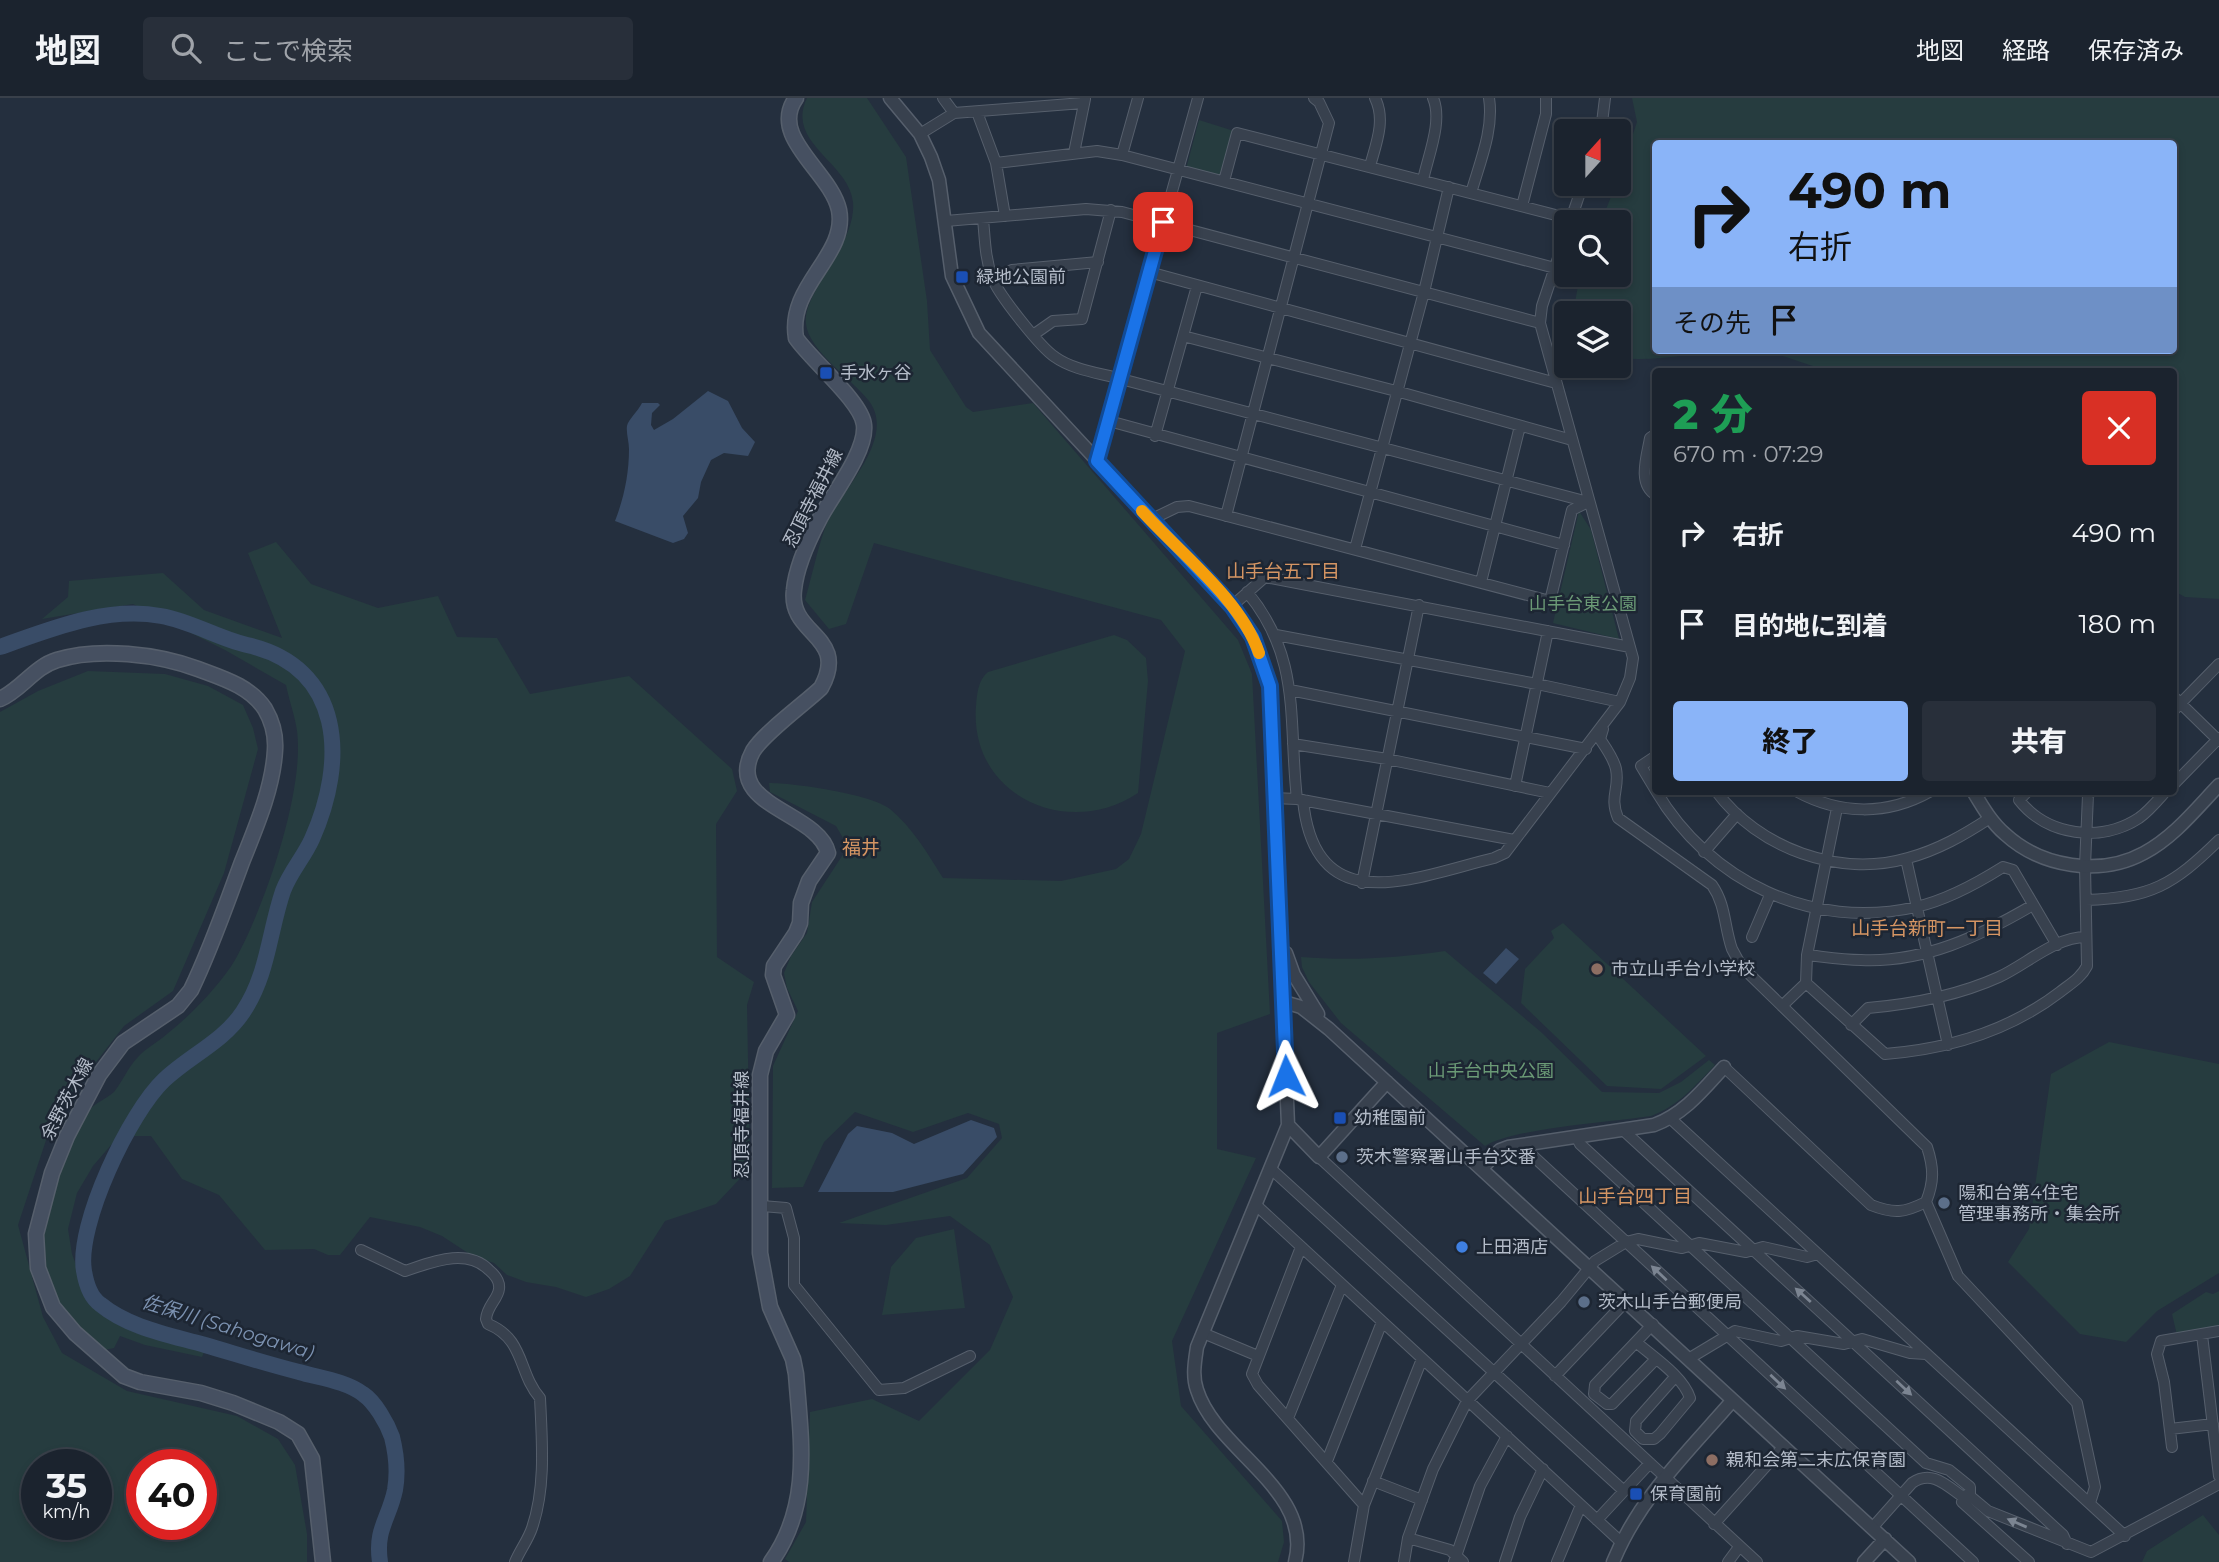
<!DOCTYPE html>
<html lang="ja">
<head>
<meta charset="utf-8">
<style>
  body { margin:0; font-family:Montserrat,"Noto Sans JP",sans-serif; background:#282f3a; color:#f1f3f6; height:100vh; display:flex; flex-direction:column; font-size:26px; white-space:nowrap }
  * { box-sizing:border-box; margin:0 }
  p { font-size:23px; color:#a0a4aa }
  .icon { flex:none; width:38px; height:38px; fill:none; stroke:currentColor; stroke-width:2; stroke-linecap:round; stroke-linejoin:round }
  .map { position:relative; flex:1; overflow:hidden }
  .drawer { position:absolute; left:1652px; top:270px; width:525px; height:427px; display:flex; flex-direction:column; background:#1b232e; border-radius:7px; box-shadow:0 4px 10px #0003,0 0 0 2px #39404a }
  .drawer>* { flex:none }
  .banner { position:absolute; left:1652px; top:42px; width:525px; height:214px; border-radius:7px; box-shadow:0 4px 10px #0003,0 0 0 2px #39404a; background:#8ab4f8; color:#111; overflow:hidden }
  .needle { width:46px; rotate:21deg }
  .controls { position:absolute; left:1554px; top:21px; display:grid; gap:14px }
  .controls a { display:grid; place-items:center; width:77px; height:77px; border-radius:7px; background:#1b232e; box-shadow:0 4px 10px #0003,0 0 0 2px #39404a; font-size:35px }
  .speed { position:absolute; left:21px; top:1351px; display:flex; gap:14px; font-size:35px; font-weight:700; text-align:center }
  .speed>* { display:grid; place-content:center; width:91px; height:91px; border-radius:50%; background:#1b232e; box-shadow:0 4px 10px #0003,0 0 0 2px #39404a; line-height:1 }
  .speed small { font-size:18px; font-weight:400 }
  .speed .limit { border:10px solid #d22; background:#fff; color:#111 }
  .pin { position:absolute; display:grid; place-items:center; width:60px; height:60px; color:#fff; margin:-30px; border-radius:14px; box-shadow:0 4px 10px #0006 }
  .me { position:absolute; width:77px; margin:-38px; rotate:358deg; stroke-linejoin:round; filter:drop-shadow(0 0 5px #0008) }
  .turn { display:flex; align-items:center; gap:24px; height:147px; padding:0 21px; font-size:32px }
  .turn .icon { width:91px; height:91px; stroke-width:2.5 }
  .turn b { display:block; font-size:49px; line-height:60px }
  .then { display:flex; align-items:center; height:66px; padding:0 21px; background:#0003; gap:14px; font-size:26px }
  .round { display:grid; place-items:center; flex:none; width:74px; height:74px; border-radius:7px; background:#282f3a }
  .summary { display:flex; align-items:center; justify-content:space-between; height:119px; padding:0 21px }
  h1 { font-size:42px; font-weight:800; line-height:52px; color:#1e9e55 }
  .cta { display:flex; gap:14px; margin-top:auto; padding:14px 21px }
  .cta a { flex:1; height:80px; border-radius:7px; background:#8ab4f8; color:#111; font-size:28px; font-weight:800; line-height:80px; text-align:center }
  .cta a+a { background:#282f3a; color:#f1f3f6 }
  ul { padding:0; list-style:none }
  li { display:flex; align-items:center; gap:21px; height:91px; padding:0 21px }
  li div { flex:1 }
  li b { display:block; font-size:26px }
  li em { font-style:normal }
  header { display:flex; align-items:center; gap:42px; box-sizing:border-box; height:98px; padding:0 35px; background:#1b232e; border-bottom:2px solid #39404a }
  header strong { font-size:33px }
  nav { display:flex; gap:38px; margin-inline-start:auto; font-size:24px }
  .search { width:490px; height:63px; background:#282f3a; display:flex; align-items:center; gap:18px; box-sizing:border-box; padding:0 24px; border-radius:7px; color:#a0a4aa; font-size:26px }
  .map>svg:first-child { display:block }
</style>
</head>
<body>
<header>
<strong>地図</strong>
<div class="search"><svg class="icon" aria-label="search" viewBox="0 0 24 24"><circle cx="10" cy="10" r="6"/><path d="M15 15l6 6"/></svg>ここで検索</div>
<nav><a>地図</a><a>経路</a><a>保存済み</a></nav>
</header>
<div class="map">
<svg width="2219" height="1464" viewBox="0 0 2219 1464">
  <rect width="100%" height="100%" fill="#242f3e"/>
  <!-- green -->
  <path fill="#263c3f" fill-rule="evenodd" d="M807,0h60l39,59 21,144 3,49 36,57 7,5 60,-9 205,237 14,34 18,340 -53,19v116l39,9 -84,183 9,65 101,115 2,21 -6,20h-489l-4,-3 21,-37 4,-110 62,-13 47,22 71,-71 23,-53 -23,-52 -40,-29 -64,9 -47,-2 128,-45 35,-40 -3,-14 -31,-11 -55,19 -58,-20 -31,30 -21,45 -31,1 1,-122 25,-55 -11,-23 -3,-15 7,-17 16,-23 5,-31 32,-49 -1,-15 -7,-12 -66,-34 -1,-9c25,0 102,11 121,26 22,18 38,45 53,69l118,3 55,-12 13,-10 12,-25 44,-183 -24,-31 -287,-77 -28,81 -17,5 -24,-29c7,-24 12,-49 20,-72 13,-36 73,-88 44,-127 -17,-22 -60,-50 -63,-77 -4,-32 51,-80 47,-122 -4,-40 -68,-59 -46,-104z
    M1632,0h587v501l-34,-2 -11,-6v-220h-351l-7,-4c-17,-5 -35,-13 -52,-15 -49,-6 -97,11 -145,6v-45h-46l7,-38h39v-53h-18l15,-38h3v-8l18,-54zM1656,46h518v206h-518z
    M1199,22l35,11 -12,48 -36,-10z
    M1579,413l12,19 28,109 -66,-16z
    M276,444l35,42 67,24 60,-12 19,41 40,1 33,56 99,-18 103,93 5,22 -21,33 1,133 37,25 -7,23 3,163 -34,36 -51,17 -35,55 -21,13 -23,8 -30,-10 -30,-5 -19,-7 -13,-12 -23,-8 -29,-19 -22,-9 -50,-10 -30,38h-12l-14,-6 -49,1 -46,-55 -37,-16 -31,-43h-16l-24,9 -18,21 -16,27 -9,36 4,25 16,44 17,17 22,13 78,22 -3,7 -57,-12 -25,-9 -6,12 -10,2c-68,-56 -74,-96 -45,-177 7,-20 14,-46 29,-62 7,-8 18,-12 26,-19 9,-11 14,-25 24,-35 8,-9 20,-15 29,-23 22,-17 54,-50 68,-74 29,-52 70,-169 62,-229 -2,-15 -8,-31 -11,-46l-61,-35 -92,-46 -91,15 26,-22 1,-16 94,-8 41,37 78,28 -34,-85z
    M1114,537l13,5 19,18 2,23 -10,112c-70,47 -169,3 -162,-87 1,-12 2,-26 12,-34z
    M88,573l77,3 43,12 35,19 10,23 5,21 -34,124 -51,118 -49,35 -70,90 -36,109 25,92 19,36 65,38 110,25 41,23 17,26 12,69v28h-307v-850l38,-21zM37,1367h59v59h-59zM142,1367h59v59h-59z
    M1563,825l143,133 -45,33 -54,-3 -86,-83 4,-34 29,-31 -3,-7z
    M1445,853l96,81 61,60 57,1 22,-11 28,-22 6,5c-20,21 -37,41 -64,51 -38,6 -137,12 -166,30l-144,-123 -32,-41 -7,-15 -1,-10c49,4 97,1 144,-6z
    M2109,944l110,22v209l-62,38 -31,31 -46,-8 -72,-72 21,-33 22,-155z
    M954,1131l11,79 -83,7 9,-48 25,-29z
    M2219,1193v35l-42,9 -5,-21 34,-22 7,2z
    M2203,1417l16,20v27h-77l5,-11z"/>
  <!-- water -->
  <path fill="#394c67" d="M708,293l20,10 14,27 13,14 -7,14 -24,-3 -13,7 -10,22 -3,16 -15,18 5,17 -4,6 -11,4 -58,-22c9,-23 14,-47 14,-72 0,-7 -3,-16 -2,-23 1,-6 11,-15 15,-23h16l2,2 -8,8 -1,12 3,5 19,-11z
    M1506,850l13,11 -23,25 -13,-11z
    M971,1022l23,8 3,9 -34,37 -70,18h-75l30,-58 9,-8 35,7 22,11z"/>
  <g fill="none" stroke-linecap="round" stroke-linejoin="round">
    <!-- river -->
    <path stroke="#394c67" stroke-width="16" d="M0,549c51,-18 106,-41 161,-31 30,5 56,22 86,29 97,22 100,116 65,194 -8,18 -22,33 -29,52 -14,41 -15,84 -40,121 -20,30 -54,44 -79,68 -34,32 -88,145 -80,191 2,12 6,26 16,33 29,24 70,31 105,41 31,9 62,19 94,27 21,6 47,9 64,22 12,8 24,29 29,43 4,16 6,36 3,53 -6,29 -20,39 -15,72"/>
    <!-- minor casing -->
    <g stroke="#565f6c" stroke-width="12">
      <path id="minor" d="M943,0l11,15
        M977,14l19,51 9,53
        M1601,33l4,-33
        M920,36l34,-21 129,-10
        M1074,55l11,-54
        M1122,57l16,-57
        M996,65l101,-12 25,4 433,113
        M1370,68c6,-22 16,-46 5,-68
        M1423,82c5,-24 20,-59 10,-82
        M1224,83l13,-48 334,86
        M1471,95c9,-31 23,-64 18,-95
        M1522,108l24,-92v-16
        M983,121c2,20 2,39 9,58 5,16 49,71 63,80 18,13 45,16 66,22l467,123
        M946,123l140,-12 36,3 418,111
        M1570,124l13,-38
        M1149,174l407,111
        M993,183l19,-11 86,-8
        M1033,237l20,-14 29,-2 29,-109
        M1183,238l213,55 176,49
        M1109,323l455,124
        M1656,336l-6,4c-3,18 -13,46 6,57
        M1155,338l42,-150
        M1097,363l101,-363
        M1226,418l103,-393 -10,-21 -5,-4
        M1150,422l27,-13 12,-1 361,95 22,-91 16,-8
        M1355,451l69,-257 25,-105
        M1481,484l39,-156
        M1247,494c55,66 41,129 50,207
        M1232,508l33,-29 365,70
        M1276,537l261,49 83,18
        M1290,592l296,59
        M2174,599l45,44
        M2174,612l45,-46
        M1603,631l-3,10c6,9 14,20 16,30 4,20 -7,27 2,49l94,67c14,20 12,41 20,64 3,6 7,13 11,19l184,179c7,21 7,35 -1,55 -22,11 -32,12 -55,3l-147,-138
        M1293,646l94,15 163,34
        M1656,658l-15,10 15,25
        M2174,686l45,-46
        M1515,688l33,-155
        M1656,693c53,90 156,140 260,116 31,-7 60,-23 87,-40l10,3 44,75
        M1716,693c42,57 123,87 192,67 30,-8 56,-23 82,-40
        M1796,693c44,24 91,25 135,0
        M2028,693l-9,9c28,36 82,43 120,18 10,-7 19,-18 27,-27
        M1273,700l24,1 217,41
        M1303,702c12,123 112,77 191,58l11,-5 115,-151 10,-24 3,-20 -93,-335 2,-17 24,-72
        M1837,710l-30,147 -1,28 79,71c64,-5 124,-23 175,-62 10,-8 21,-14 27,-26l-2,-100 3,-71 4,-4
        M1704,754l33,-38
        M1906,761l42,186
        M1362,785l57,-278
        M2086,802c65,-2 87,-15 133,-60
        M1752,839l18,-42
        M1807,857c18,2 36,5 54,5 63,3 119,-24 172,-55
        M1782,908l24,-23
        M1851,927l17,-17c46,-4 89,-12 131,-31 28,-13 56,-40 87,-40
        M1671,1021l454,417
        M1623,1032l440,405 4,9
        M1576,1038l4,8 346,319 23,7 21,17v9l18,15 103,41 128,-68
        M1521,1047l452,417
        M1319,1059l438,405
        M1270,1070l354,323
        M1926,1104l32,74 119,127 18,84 -5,16
        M1256,1107l365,337
        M762,1108l24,2 8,30v47l85,105 25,-2 66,-32
        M1301,1149l-49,127 6,11 106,120 -10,57
        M361,1152l44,21c25,-8 61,-24 84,-1 6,5 11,12 10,19 -1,10 -12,17 -13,30l2,5c37,15 30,49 52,74 2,43 6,89 -8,130 -4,12 -12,22 -17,34
        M1653,1226l-58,61 -1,9 13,10h5l44,-45
        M1203,1235l55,23
        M2202,1237l17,141
        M1636,1244c17,15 47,34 54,56l-30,36 -6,5h-11l-8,-8 1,-10 39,-44
        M1690,1260l45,-27 46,10 16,-5 47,8 18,-5 48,14 16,1
        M1555,1278l72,-76
        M1288,1320l54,-133
        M2170,1331l43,-5
        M2172,1349l-8,-65 -7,-28 4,-13 58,-10
        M1327,1363l55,-139
        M1373,1383l49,19
        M1966,1397l-4,7 67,60
        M1364,1407l58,-146
        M1597,1422l53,-57
        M1714,1426l70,-78
        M1872,1430l40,-45c20,-14 35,3 51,14
        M1408,1440l42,12 13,12
        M1404,1464l4,-24 25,-69 34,-68 94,-99 34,-41 31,-19 12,-3 44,9 17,-5 47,9 17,-5 44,10 11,-3
        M1454,1464l26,-76 27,-50
        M1505,1464l15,-45 23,-48
        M1557,1464l24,-57
        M1728,1464l11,-15"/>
    </g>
    <!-- tertiary casing -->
    <g stroke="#565f6c" stroke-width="15">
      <path id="tertiary" d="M890,0l30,36 11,23 8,23 13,96 27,57 253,273 21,31 17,49 18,439 -91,222c-2,14 -5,29 0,43 19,61 117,100 98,172
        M1973,693c9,15 18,31 32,43 36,33 95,43 139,19 30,-16 52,-44 75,-68
        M1286,855l8,22 24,39
        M1284,904l17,5 28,22 580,533
        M1288,1027l31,32 68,-75
        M1482,1070l18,-18 8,-3 146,-22c30,-11 49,-35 70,-58
        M1613,1464c26,-64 75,-110 119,-161
        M1864,1464l21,-23"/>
    </g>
    <!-- secondary casing -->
    <g stroke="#565f6c" stroke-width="17">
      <path id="secondary" d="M0,601c21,-9 34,-32 57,-39 41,-13 101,-6 141,9 24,9 52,17 67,40 7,12 11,26 10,41 -2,38 -19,77 -33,112 -16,43 -31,87 -51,128l-13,16 -55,37 -24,32 -32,61 -15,37 -16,61 2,34 15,39 22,26 49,43 16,6 61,11 32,10 46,19 19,12 14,25 11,103
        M771,1464c41,-57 30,-122 25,-188l-3,-15 -23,-52 -10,-54v-178l6,-24 21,-36 -14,-40 1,-9 22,-33 4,-10 1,-20 8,-22 19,-28c-9,-41 -105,-47 -75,-102 11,-18 51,-47 68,-63 29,-53 -33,-52 -27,-98 2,-22 14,-49 25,-70 12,-24 48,-68 45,-95 -2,-23 -53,-65 -68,-87 -9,-53 52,-82 43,-128 -8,-38 -71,-73 -43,-112"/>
    </g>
    <!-- minor -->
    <use href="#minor" stroke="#38414e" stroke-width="10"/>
    <!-- tertiary -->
    <use href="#tertiary" stroke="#38414e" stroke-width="12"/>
    <!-- secondary -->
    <use href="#secondary" stroke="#465061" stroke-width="14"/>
  </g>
  <!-- one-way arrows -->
  <defs><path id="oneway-solid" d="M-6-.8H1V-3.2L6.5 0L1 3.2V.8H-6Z" transform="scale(1.75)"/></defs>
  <g fill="#7c8592">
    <use href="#oneway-solid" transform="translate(1659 1175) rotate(-137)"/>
    <use href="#oneway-solid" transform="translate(1803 1197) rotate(-138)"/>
    <use href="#oneway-solid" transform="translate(1778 1284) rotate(43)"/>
    <use href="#oneway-solid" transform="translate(1904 1290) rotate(43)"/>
    <use href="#oneway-solid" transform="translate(2017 1425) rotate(-157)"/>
  </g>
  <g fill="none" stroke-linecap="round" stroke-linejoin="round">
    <!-- route casing -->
    <g stroke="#114b97" stroke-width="18">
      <path id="route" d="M1163,124l-66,239 135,145 21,31 17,49 16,390"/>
    </g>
    <!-- route -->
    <use href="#route" stroke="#1a73e8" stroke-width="12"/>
    <!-- slow -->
    <path stroke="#f59e0b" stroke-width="12" d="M1142,413c38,42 99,89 117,142"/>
  </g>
  <!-- markers -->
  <g fill="#1a4fb4" stroke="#1d2633" stroke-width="2.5">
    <rect x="955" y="172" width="14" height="14" rx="3.5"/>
    <rect x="819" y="268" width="14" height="14" rx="3.5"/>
    <rect x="1333" y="1013" width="14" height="14" rx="3.5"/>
    <rect x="1629" y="1389" width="14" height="14" rx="3.5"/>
  </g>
  <g fill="#8d6e63" stroke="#1d2633" stroke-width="2.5">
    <circle cx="1597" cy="871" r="7"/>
    <circle cx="1712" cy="1362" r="7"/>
  </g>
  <g fill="#5c6f8a" stroke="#1d2633" stroke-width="2.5">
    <circle cx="1342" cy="1059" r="7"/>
    <circle cx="1944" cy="1105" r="7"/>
    <circle cx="1584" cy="1204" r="7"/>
  </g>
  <circle fill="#3f7fe0" stroke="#1d2633" stroke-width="2.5" cx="1462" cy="1149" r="7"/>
  <g text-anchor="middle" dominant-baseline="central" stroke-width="5" stroke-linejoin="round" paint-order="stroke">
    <!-- poi labels -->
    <g font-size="18" fill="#b4bcc9" stroke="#1d2633" text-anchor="start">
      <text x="976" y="179">緑地公園前</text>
      <text x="840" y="275">手水ヶ谷</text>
      <text x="1611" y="871">市立山手台小学校</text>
      <text x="1354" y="1020">幼稚園前</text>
      <text x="1356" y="1059">茨木警察署山手台交番</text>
      <text x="1958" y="1095">陽和台第4住宅<tspan x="1958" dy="21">管理事務所・集会所</tspan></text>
      <text x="1476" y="1149">上田酒店</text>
      <text x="1598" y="1204">茨木山手台郵便局</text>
      <text x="1726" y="1362">親和会第二末広保育園</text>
      <text x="1650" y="1396">保育園前</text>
    </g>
    <!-- street labels -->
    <g font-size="18" fill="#b4bcc9" stroke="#1d2633">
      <text transform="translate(813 400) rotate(-63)">忍頂寺福井線</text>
      <text transform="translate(67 1001) rotate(-62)">余野茨木線</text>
      <text transform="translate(742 1027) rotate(-90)">忍頂寺福井線</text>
    </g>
    <!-- park labels -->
    <g font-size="18" fill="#6b9a76" stroke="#1d2633">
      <text x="1583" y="506">山手台東公園</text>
      <text x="1491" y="973">山手台中央公園</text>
    </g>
    <!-- neighbourhood labels -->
    <g font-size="19" fill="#d59563" stroke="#1d2633">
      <text x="1283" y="473">山手台五丁目</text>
      <text x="861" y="749">福井</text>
      <text x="1927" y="830">山手台新町一丁目</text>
      <text x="1635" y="1098">山手台四丁目</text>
    </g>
    <!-- water labels -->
    <g font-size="19" font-style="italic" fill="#7c92b1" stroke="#1d2633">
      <text transform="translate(228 1229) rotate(17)">佐保川 (Sahogawa)</text>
    </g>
  </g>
</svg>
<div class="controls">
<a><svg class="needle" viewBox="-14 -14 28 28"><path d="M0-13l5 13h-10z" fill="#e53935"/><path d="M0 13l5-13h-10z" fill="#a0a4aa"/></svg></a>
<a><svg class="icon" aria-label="search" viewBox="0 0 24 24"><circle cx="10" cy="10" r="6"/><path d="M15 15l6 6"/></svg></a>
<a><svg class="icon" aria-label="layers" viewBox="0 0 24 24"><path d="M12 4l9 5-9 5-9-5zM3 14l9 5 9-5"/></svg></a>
</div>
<div class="speed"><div>35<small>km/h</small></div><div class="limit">40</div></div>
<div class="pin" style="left:1163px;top:124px;background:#d93025"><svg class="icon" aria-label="arrive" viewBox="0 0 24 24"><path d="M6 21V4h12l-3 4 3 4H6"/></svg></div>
<svg class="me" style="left:1286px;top:978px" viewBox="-20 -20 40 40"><path d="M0-17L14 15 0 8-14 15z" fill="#1a73e8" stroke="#fff" stroke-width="4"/></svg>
<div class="banner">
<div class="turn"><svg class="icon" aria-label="right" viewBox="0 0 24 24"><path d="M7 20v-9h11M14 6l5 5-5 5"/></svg><div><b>490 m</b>右折</div></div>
<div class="then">その先<svg class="icon" aria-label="arrive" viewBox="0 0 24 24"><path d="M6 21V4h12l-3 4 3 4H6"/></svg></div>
</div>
<section class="drawer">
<div class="summary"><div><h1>2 分</h1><p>670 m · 07:29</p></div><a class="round" style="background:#d93025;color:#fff"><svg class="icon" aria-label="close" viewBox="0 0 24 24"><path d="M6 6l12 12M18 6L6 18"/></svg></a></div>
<ul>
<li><svg class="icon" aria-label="right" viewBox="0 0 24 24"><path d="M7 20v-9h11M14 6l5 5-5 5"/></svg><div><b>右折</b></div><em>490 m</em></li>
<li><svg class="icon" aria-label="arrive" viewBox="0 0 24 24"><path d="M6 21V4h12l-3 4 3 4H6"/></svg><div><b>目的地に到着</b></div><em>180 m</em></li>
</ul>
<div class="cta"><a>終了</a><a>共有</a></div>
</section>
</div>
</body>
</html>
